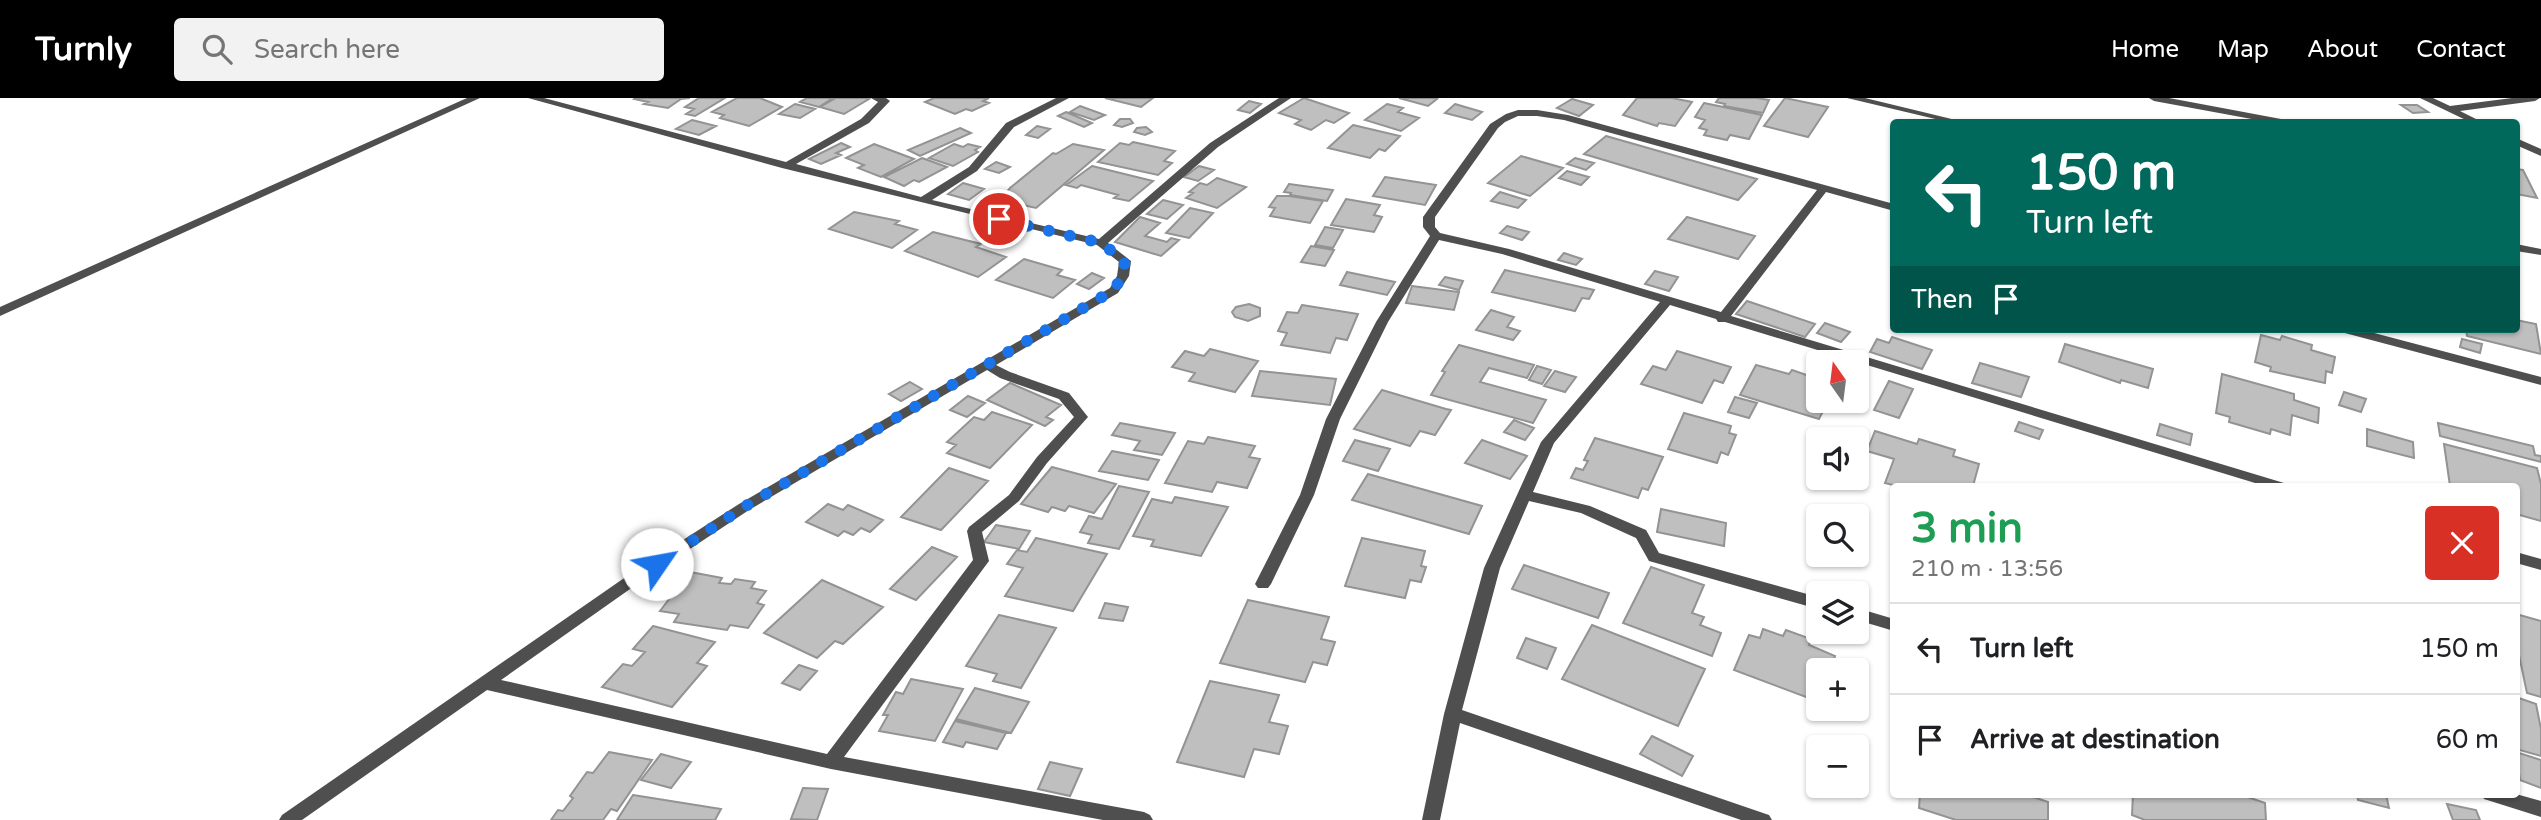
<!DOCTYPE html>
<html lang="en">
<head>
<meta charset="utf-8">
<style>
  body { margin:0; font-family:"Varela Round",sans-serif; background:#f2f2f2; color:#202124; height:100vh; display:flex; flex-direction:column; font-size:26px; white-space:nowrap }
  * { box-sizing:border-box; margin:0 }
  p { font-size:23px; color:#757577 }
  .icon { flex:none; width:38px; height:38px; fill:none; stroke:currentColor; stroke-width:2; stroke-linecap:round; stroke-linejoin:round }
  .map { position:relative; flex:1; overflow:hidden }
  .panel { position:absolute; left:1890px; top:385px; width:630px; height:315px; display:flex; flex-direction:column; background:#fff; border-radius:7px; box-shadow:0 2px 5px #0004 }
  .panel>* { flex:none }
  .top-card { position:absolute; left:1890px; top:21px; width:630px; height:214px; border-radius:7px; box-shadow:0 2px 5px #0004; background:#00695c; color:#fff; overflow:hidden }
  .needle { width:46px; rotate:346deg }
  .controls { position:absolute; left:1806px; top:252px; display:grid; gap:14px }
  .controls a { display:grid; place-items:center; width:63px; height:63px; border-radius:7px; background:#fff; box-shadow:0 2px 5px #0004; font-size:35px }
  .pin { position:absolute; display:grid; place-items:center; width:60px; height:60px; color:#fff; margin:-30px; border:4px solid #fff; border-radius:50%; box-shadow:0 2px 7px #0007 }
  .me { position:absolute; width:77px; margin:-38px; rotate:57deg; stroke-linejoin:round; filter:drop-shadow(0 0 5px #0008) }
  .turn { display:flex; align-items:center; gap:24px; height:147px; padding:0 21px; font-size:32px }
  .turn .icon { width:91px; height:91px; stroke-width:2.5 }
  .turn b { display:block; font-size:49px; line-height:60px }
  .then { display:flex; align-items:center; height:66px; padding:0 21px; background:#0003; gap:14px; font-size:26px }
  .round { display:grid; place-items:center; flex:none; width:74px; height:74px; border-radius:7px; background:#f2f2f2 }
  .headline { display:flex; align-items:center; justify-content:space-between; height:119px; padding:0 21px }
  h1 { font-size:42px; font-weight:700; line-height:52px; color:#1e9e55 }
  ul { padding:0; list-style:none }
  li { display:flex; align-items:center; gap:21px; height:91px; padding:0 21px; border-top:2px solid #e0e0e0 }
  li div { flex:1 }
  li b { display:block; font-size:26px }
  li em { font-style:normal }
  header { display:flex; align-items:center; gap:42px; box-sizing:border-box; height:98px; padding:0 35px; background:#000; color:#fff }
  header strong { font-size:33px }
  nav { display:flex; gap:38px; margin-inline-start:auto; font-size:24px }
  .search { width:490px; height:63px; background:#f2f2f2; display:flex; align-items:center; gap:18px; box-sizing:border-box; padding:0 24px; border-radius:7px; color:#757577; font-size:26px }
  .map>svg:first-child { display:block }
</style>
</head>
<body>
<header>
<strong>Turnly</strong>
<div class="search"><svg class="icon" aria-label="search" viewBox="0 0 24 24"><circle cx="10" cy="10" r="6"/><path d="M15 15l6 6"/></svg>Search here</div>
<nav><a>Home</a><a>Map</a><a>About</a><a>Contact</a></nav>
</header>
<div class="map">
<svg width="2541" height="722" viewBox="0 0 2541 722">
  <rect width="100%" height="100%" fill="#fff"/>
  <!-- building -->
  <path fill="#bfbfbf" stroke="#939393" stroke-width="2" d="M635,0h55l-9,1 -13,9 -24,-4 4,-2 -14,-3z
    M699,0h26l-30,18 -9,-2 8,-5 -9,-2z
    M737,0h23l22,9 -33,19 -29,-8 4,-3 -12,-3z
    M807,0h26l-14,9 -19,-5z
    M836,0h29l4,1 -25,15 -24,-7z
    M934,0h55l-6,3 6,2 -17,8 -6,-2 -11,5 -30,-12z
    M1105,0h48l-12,9z
    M1304,0l45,15 -15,10 -8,-3 -15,10 -16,-6 6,-4 -22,-7z
    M1399,0h34l4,1 -9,7z
    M1637,0h35l20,4 -17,24 -16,-3 -2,3 -34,-11z
    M1719,0h38l12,2 -6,13 -39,-7 1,-2 -9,-2z
    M1785,0l43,9 -20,30 -44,-11z
    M1572,1l21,6 -14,11 -22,-8z
    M1249,3l12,3 -11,9 -12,-3z
    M1704,5l58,12 -13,24 -19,-4 -3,5 -23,-5 3,-5 -8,-2 6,-8 -10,-3z
    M795,6l20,5 -15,9 -21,-4z
    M1387,6l16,4 -5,4 21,6 -18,13 -36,-11z
    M1455,6l27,8 -10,8 -27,-7z
    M2401,7h16l11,7 -15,1z
    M1080,8l25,9 -11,5 -24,-8z
    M1066,14l26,11 -8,4 -26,-11z
    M1120,21h10l3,4 -11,4 -8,-2z
    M692,22l24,6 -17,9 -23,-6z
    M1353,27l47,11 -15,15 -6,-2 -9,9 -42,-10z
    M1037,28l13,3 -12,9 -12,-3z
    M1146,29l6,5 -7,3 -11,-3 3,-4z
    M960,30l11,5 -51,23 -12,-6z
    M1606,38l151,43 -19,21 -154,-46z
    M1133,44l42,9 -11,10 8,2 -14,12 -60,-13 22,-19 9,2z
    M841,45l9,4 -14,6 5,2 -20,9 -12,-5z
    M874,46l40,15 -33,18 -23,-9 6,-3 -18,-7z
    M954,46l9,3 5,-3 12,3 -5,3 3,2 -25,14 -24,-8z
    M1073,46l31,6 -68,58 -36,-8 10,-12 43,-35 3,1z
    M1521,58l42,12 -33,28 -42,-13z
    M922,60l25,9 -28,15 -5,-2 -10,6 -20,-9z
    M1575,60l19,5 -8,7 -19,-6z
    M996,64l14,5 -11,6 -14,-4z
    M1092,68l61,15 -24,20 -15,-3 4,-3 -37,-10 -4,3 -11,-3z
    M1199,68l15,4 -16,11 -14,-4z
    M2516,71l7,1 14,28 -21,-4z
    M1567,73l22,6 -8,8 -22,-7z
    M1385,79l51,8 -11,20 -52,-9z
    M1217,80l29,9 -29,21 -31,-10 7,-5 -4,-1 11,-9 7,2z
    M963,85l21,6 -15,11 -21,-6z
    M1289,86l44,6 -6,11 -37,-6 1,-2 -7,-1z
    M1500,94l26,8 -8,8 -27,-7z
    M1277,98h12l34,5 -13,22 -40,-7 5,-8 -6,-1z
    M1346,101l34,6 -6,10 8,2 -8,15 -43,-7z
    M1163,102l20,5 -16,14 -20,-5z
    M1190,110l23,5 -24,25 -23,-5z
    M854,114l45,9 -4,3 22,6 -25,18 -63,-19z
    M1140,119l20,6 -15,13 22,6 4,-4 8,2 -18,16 -46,-14z
    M1687,119l68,19 -17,23 -70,-20z
    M1507,128l22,6 -7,8 -22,-7z
    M1325,129l18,3 -10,18 -18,-3z
    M933,134l48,12 -5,3 30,10 -28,20 -73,-26z
    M1311,148l23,4 -9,16 -24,-4z
    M1564,155l18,6 -6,6 -18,-5z
    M1024,161l38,11 -5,5 18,5 -22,18 -57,-18z
    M1505,172l89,20 -5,9 -7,-1 -7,13 -83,-19z
    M1655,173l23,6 -9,14 -24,-7z
    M1347,174l48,10 -8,13 -47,-10z
    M1092,175l12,5 -15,11 -12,-5z
    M1445,179l18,4 -4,9 -20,-5z
    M1412,188l47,6 -5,18 -48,-7z
    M1747,203l68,23 -10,13 -69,-23z
    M1249,206l11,4v8l-12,5 -13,-4 -3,-5 4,-5z
    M1302,207l56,9 -11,26 -11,-2 -6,15 -49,-8 6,-12 -9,-2 9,-19 11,1z
    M1491,212l23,7 -7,10 13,4 -7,9 -37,-10z
    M2516,222l20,4 5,30 -74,-18 -1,-7h50z
    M1825,225l25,9 -9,10 -24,-9z
    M2261,237l19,5 2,-4 30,9 -1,5 24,7 -3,16 -6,-2 -1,12 -55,-12 1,-4 -16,-5z
    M1892,239l40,13 -10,19 -52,-17 7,-13 12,4z
    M2462,241l20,5 -2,9 -20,-6z
    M2065,246l88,25 -5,19 -27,-8 -1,3 -61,-21z
    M1459,247l75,20 -7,13 -38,-10 -9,14 66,18 -13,23 -102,-28 14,-23 -3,-1z
    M1210,251l48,12 -23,31 -46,-11 6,-8 -23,-6 13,-16 19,5z
    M1677,253l54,16 -8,16 -9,-3 -12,23 -61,-19 12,-18 13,4z
    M1980,265l49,14 -8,20 -49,-14z
    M1756,267l33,9 3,-4 26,9v22h10l-9,18 -79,-24z
    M1537,268l14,4 -9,14 -13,-4z
    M1260,273l76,8 -6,26 -78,-9z
    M1555,273l21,6 -11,15 -21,-6z
    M2222,276l72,20v6l25,8 -1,15 -26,-8 -2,20 -19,-6 -1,5 -41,-12 1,-5 -14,-4z
    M1889,283l24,8 -14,29 -25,-8z
    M910,284l12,7 -21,12 -12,-7z
    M1010,285l51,22 -15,12 7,3 -8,6 -58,-26z
    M1382,292l64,19 5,1 -16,25 -15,-4 -10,15 -56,-17z
    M2344,294l22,7 -5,13 -22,-7z
    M968,298l17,7 -18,14 -17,-7z
    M1735,299l22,6 -8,15 -21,-6z
    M992,314l40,13 -42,43 -43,-15 9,-8 -9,-3 27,-25 10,3z
    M1684,315l47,13 -2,7 7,2 -8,20 -7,-3 -4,11 -49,-14z
    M1514,322l20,8 -9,12 -21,-8z
    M2019,324l24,8 -4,9 -24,-8z
    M1120,325l55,10 -13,22 -28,-5 6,-9 -28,-6z
    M2438,325l95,23 2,9 6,1v6l-101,-26z
    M2160,326l32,10 -2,11 -33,-10z
    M2367,331l46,13 1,16 -47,-12z
    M1875,333l42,13 2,-5 36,11 -2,6 26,8 -6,22h-76l-12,-3 9,-24 -27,-8z
    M1208,339l47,9 -6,11 11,2 -13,29 -30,-6 -5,10 -47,-9 23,-42 16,3z
    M1595,340l68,19 -15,33 -6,-2 -4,10 -67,-20 5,-10 7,2 5,-9 -4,-1z
    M1355,342l35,9 -12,22 -35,-10z
    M1482,342l45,16 -17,23 -45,-16z
    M2444,346l93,24 4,16v37l-25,-7v-28h-66z
    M1112,353l47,9 -11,20 -49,-9z
    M1052,369l64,17 -22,29 -25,-7 -4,5 -13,-4 -4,5 -27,-8z
    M949,370l39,13 -47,49 -40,-13z
    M1368,376l114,32 -13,28 -117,-34z
    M1119,388l30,6 -30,57 -31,-6 4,-8 -12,-3 9,-16 13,3z
    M1175,399l53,10 -27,49 -50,-10 3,-6 -21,-4 19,-37 20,4z
    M828,406l15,6 5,-5 35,15 -13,12 -9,-4 -8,7 -9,-4 -6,5 -32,-14z
    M1661,411l65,14 -2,23 -67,-14z
    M996,427l34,6 -11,18 -35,-7z
    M1036,440l71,16 -34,57 -68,-15 18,-28 -16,-4 10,-14 10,2z
    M1362,440l63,13 -4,15 5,1 -5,15 -11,-2 -5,18 -60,-12z
    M932,449l25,10 -41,43 -26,-11z
    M1524,467l85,28 -11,25 -86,-29z
    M1651,469l53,18 -12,28 12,4 -4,8 21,8 -9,23 -89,-33z
    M685,473l37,7 -3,5 12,1 4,-5 20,3 -4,6 15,3 -9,12 7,2 -16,23 -18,-3 -3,5 -53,-8 5,-8 -19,-3 13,-17 -5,-1z
    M822,482l61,27 -40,37 -8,-3 -18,17 -53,-25z
    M1248,502l81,17 -8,22 14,3 -8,23 -14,-3 -8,20 -85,-19z
    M1105,505l23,4 -5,14 -24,-3z
    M2516,516l25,7v76l-14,-4 -11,-52z
    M999,517l57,13 -35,60 -28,-7 4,-7 -31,-8z
    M1592,527l113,44 -27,57 -116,-47z
    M653,528l62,16 -18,21 10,3 -35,41 -70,-20 21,-23 9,2 13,-14 -12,-3z
    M1763,531l20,7 3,-6 25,9 -2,6 26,11 -5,14h-12v19l-4,11 -80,-30 15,-35 11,3z
    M1526,540l30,10 -9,21 -30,-11z
    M799,567l18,6 -17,19 -18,-7z
    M911,581l52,10 -28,52 -56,-10 9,-16h-5l13,-23 7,2z
    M1210,583l69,14 -10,27 19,4 -9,28 -25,-5 -10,28 -67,-15z
    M975,590l54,14 -18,31 -55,-14z
    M2516,599l20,7 5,25v27l-25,-7z
    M955,623l51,12 -9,16 -31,-7 -3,5 -20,-5z
    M1652,638l41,20 -11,20 -42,-22z
    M609,654l43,8 -35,51 -6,-2 -8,11h-52l7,-10 5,1 10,-13 -3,-2 17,-24 6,1z
    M2516,654l25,8v28l-21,-8z
    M661,656l30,8 -20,26 -30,-8z
    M1050,664l32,7 -12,27 -32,-7z
    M803,690l25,1 -11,31 -26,-1z
    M1920,696h104l24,8v18h-92l-37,-12z
    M2133,696h106l26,9 1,17h-121l-13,-5z
    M2357,696h29l3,14 -31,-8z
    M633,697l88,14 -6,11h-98z
    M2447,706l29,6 4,10h-27z"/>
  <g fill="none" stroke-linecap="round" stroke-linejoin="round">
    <!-- street -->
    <path fill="#4f4f4f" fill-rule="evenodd" d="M467,0h13l-480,218v-9z
      M528,0h16l242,64 75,-43 17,-17 -7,-4h15l4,3 -21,22 -73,41 125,33 48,-30 37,-44 50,-25h13l-55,29 -37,44 -45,29 167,39 111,-96 69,-45h12l-73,49 -110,96 23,18 -2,15 -11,17 -122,72 14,7 59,21 19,24 -41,46 -28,38 -37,31 7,29 -3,4 -142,192 300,55 6,3 3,5h-50l-272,-51 -344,-79 -185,130h-23l3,-5 348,-241 109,-70 371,-216 7,-12 2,-14 -22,-17 -315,-77zM987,272l13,8 59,21 15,18 -37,40 -28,38 -40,32 -2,4 6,29 -146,194 -326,-74 139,-98 109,-72z
      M1847,0h18l99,24h-16z
      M2149,0h20l112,21 5,3h-18l-114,-21z
      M2420,0h13l17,8 62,-8h28l-5,3 -75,10 22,11h-12z
      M1518,12h19l31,5 326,89v7l-68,-19 -95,124 553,167 2,3h-21l-540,-164h-7l-2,-3 -46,-14 -116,138 -21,49 57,14 56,24 13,23 159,44v12l-169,-48 -13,-23 -55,-25 -52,-12 -29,67 -38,142 307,105 3,5h-31l-281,-97 -20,97h-18l22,-106 40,-146 57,-126 119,-140 -158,-48 -63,-14 -51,82 -48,97 -26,76 -43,89 -3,4h-10l-3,-4 45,-89 26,-76 50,-97 54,-86 -7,-9v-10l67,-93 16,-10zM1518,18h19l27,4 253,70 -96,122 -212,-63 -69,-16 -5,-6v-10l63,-89 7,-6z
      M2516,40l25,11v7l-25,-11z
      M2516,146l25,5v6l-25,-4z
      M2339,231h20l182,48v8l-200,-53z
      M2516,454l25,7v11l-25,-7z
      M1857,510l37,11v12l-37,-11z
      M2481,696h35l25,7v16l-57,-18z"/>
  </g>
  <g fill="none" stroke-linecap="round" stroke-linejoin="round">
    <!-- route -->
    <path stroke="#1a73e8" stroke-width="12" stroke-dasharray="0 21.6" d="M657,466l87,-57 370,-217 8,-14 3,-15 -24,-18 -102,-24"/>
  </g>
</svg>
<div class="controls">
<a><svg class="needle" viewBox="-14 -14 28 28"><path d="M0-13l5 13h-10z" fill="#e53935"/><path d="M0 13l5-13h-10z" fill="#757577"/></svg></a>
<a><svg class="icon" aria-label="sound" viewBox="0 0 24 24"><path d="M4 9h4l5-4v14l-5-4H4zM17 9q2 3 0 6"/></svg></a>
<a><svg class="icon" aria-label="search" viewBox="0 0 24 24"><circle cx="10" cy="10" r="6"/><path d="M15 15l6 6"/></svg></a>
<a><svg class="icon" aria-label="layers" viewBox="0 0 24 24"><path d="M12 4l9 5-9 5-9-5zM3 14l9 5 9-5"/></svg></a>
<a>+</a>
<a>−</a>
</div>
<div class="pin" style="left:999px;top:121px;background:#d93025"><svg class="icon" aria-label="arrive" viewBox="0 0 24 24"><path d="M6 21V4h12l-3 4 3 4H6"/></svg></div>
<svg class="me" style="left:657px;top:466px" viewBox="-20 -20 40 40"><circle r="19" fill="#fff"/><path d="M0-13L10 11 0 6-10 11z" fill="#1a73e8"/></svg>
<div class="top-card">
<div class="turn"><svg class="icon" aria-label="left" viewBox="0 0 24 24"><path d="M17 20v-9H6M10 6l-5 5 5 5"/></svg><div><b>150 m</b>Turn left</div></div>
<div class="then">Then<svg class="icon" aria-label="arrive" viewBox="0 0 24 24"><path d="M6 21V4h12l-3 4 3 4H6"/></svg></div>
</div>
<section class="panel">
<div class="headline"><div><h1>3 min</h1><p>210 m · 13:56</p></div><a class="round" style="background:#d93025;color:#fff"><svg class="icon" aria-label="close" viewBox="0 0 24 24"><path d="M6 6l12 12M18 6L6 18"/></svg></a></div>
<ul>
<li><svg class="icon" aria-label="left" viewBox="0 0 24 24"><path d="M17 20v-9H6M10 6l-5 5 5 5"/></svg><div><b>Turn left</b></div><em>150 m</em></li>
<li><svg class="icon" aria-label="arrive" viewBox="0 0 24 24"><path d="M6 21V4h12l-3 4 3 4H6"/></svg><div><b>Arrive at destination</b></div><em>60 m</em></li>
</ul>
</section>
</div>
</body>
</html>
